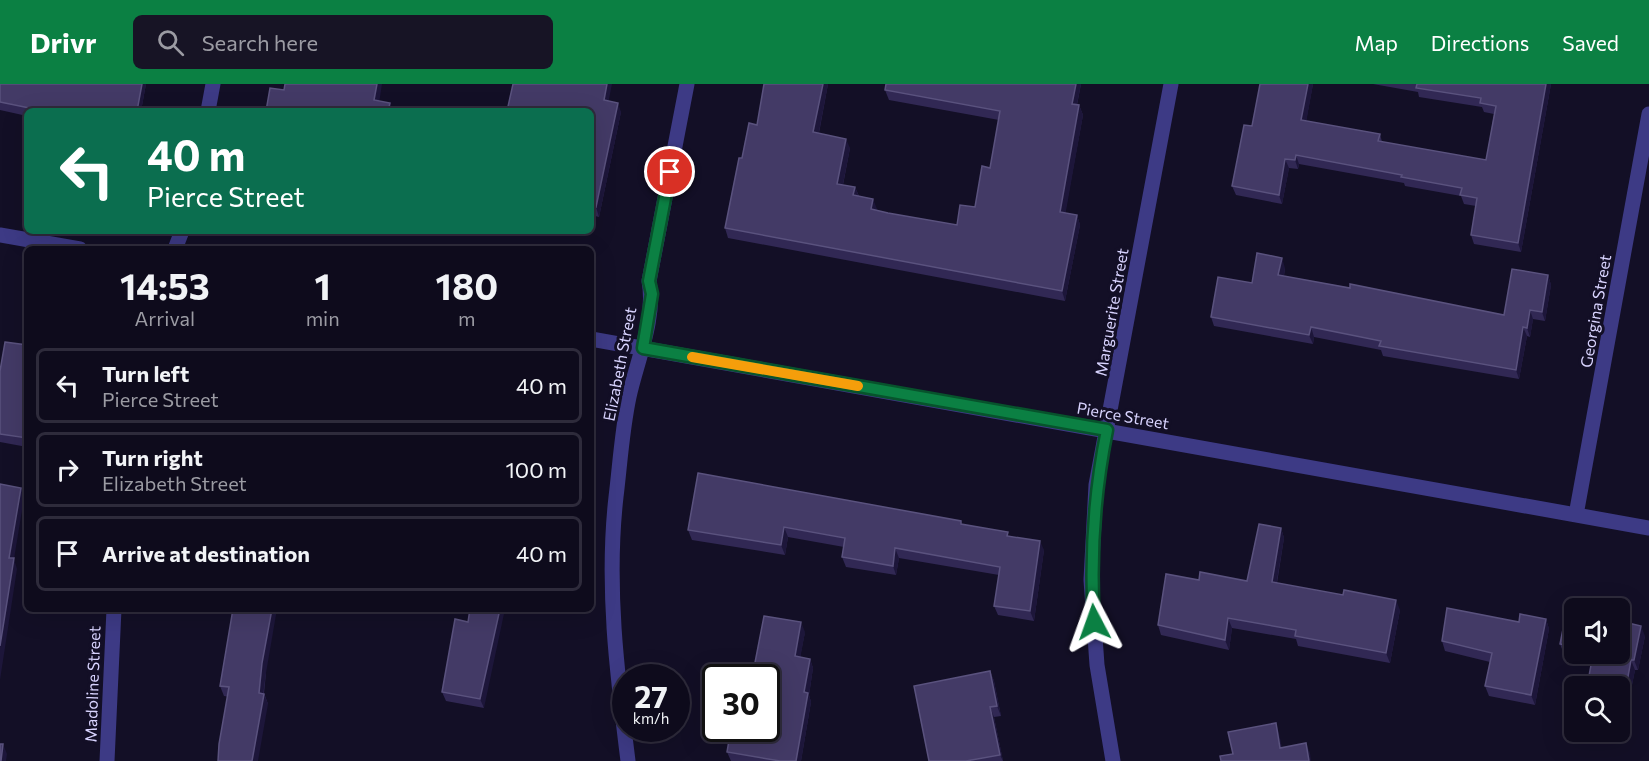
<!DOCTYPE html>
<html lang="en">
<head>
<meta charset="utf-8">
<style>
  body { margin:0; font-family:Commissioner,sans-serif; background:#171425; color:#f1f3f6; height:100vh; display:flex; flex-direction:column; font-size:22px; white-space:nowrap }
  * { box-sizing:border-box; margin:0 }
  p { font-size:20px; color:#9b9ba3 }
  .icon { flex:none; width:33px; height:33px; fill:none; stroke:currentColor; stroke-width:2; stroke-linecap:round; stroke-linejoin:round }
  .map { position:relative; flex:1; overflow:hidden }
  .sheet { position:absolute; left:24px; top:162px; width:570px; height:366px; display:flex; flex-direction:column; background:#0e0b1c; border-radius:9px; box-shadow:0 6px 24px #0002,0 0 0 2px #2e2b3b }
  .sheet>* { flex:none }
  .banner { position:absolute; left:24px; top:24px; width:570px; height:126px; border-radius:9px; box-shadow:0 6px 24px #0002,0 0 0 2px #2e2b3b; background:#0b6e4f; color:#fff; overflow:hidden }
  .fabs { position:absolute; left:1564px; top:514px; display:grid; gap:12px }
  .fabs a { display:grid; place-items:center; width:66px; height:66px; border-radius:9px; background:#0e0b1c; box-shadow:0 6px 24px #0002,0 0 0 2px #2e2b3b; font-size:30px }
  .speed { position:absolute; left:612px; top:580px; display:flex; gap:12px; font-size:30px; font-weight:700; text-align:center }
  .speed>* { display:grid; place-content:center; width:78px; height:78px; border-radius:50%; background:#0e0b1c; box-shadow:0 6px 24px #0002,0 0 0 2px #2e2b3b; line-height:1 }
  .speed small { font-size:15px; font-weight:400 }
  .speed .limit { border:3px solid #111; border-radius:9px; background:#fff; color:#111 }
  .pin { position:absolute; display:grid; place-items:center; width:51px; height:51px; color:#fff; margin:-26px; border:3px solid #fff; border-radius:50%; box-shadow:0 2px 6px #0007 }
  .me { position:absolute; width:66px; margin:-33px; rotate:356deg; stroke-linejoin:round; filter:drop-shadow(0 0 4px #0008) }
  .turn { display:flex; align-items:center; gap:21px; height:126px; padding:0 24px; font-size:27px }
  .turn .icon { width:78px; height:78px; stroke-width:2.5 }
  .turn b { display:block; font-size:42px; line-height:51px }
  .eta { display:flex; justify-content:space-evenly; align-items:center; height:102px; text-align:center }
  .eta b { font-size:36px; font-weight:700; line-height:42px }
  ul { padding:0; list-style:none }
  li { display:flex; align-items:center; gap:18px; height:75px; margin:0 12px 9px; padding:0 12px; border:3px solid #2e2b3b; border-radius:9px }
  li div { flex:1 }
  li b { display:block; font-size:22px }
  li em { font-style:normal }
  header { display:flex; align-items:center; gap:36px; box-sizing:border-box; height:84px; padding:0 30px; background:#0b8043; color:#fff }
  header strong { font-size:28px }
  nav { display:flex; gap:33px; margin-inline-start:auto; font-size:21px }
  .search { width:420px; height:54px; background:#171425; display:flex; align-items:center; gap:15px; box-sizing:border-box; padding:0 21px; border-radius:9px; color:#9b9ba3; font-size:22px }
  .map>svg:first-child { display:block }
</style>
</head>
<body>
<header>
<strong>Drivr</strong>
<div class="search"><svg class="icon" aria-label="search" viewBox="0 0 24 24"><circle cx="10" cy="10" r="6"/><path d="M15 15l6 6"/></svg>Search here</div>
<nav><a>Map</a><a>Directions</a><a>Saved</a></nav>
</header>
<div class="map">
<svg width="1649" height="677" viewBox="0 0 1649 677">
  <rect width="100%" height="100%" fill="#130f26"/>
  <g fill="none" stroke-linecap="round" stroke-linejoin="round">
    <!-- minor -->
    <path stroke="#3d3a85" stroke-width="15" d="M208,27l5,-27
      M0,151l80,14
      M175,165l7,-18
      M591,255l1058,189
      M1576,431l73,-401
      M107,677l7,-152
      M628,677c-11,-88 -22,-176 -12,-264 4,-33 6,-67 13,-100 8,-37 27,-78 20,-116l38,-197
      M1113,677l-16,-96 -6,-85 5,-95 75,-401"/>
  </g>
  <!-- wall -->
  <path fill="#312854" d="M0,0h146l-5,27h-114v5l-27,-6z
    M828,0l-9,49 31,15 -7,37 12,2 4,9 14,3 3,11 12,3 69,12 18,-18 15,-39 9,-48 -110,-20 -4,-10 1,-6h195l-4,21h2l4,10 -18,98 12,2 3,10 -15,76 -337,-63 -3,-10 17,-70 15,-33z
    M1260,0h53l-7,37 74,13 2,8 104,18 8,-46 -10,-2 -2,-5 -63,-10 -1,-5 -45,-8h178l-30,168 -47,-8 -3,-9 5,-29 -12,-2 -3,-8 -56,-10 -1,-3 -105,-19 -1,5 -9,-1 -7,36 -46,-9 -4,-9 20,-60z
    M609,17l12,11 -22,105 -8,-2v-104z
    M1285,184l-1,8 220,39 44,-40 3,10 -6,36 -12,-2 -3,18 -3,-1 -8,43 -136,-23 -2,-6 -67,-13 -1,7 -99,-18 -3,-9 41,-34z
    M27,261v102l-27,-5v-71z
    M698,389l265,52 47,11 34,14 -10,71 -36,-6 -4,-9 5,-31 -100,-17 -3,17 -50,-8 -4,-10 2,-10 -56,-10 -3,18 -93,-15 -4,-10z
    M1281,444l3,10 -7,45 123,27 -10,53 -92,-17 -2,-7 -64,-11 -3,22 -68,-15 -3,-10 41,-45 48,1z
    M1575,526v44h45l25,-18 -7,34h-3l-11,55 -4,-1v-37l-28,-28 -28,-5 -4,-10z
    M1546,535l3,10 -14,76 -46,-9 -4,-10 5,-24 -45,-11 -3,-10 77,-19z
    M468,538l16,86 -38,-7 -4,-9z
    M805,548l-5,25 10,2 3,9 -4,27 2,7 -10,59h-70l-4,-9 39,-23z
    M990,587l4,10 7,35 -7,1 9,44h-74z
    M266,589l-2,20 4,11 -44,-8 -4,-10z"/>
  <!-- shaded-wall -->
  <path fill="#1d163a" d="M142,0h4l-5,27h-4z
    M377,0h5l-4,26 -4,-10z
    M607,0h5l-5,25 -3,-9z
    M823,0h5l-11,58 -4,-10z
    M1076,0h5l-6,30 -3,-10z
    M1308,0h5l-8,45 -4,-9z
    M1546,0h5l-30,168 -3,-9z
    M390,19l2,8h-4z
    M618,19l3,9 -22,105 -3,-10z
    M1079,21l4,10 -19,107 -4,-10z
    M846,55l4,9 -9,46 -4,-10z
    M1296,71l3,9 -1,5 -3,-9z
    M1285,75l4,9 -7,36 -3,-9z
    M855,103l4,10 -6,-2z
    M873,115l4,10 -2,9 -4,-9z
    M1077,131l3,10 -15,76 -3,-10z
    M1282,174l3,10 -3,17 -4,-10z
    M1548,191l3,10 -6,36 -3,-9z
    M1530,226l3,9 -3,18 -3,-9z
    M1311,243l3,10 -1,7 -4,-9z
    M1523,243l4,9 -8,43 -3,-9z
    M21,404l3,10 -10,61 3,10 -17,111v-34l9,-88z
    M784,443l4,10 -3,18 -4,-10z
    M1281,444l3,10 -9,54 -3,-10z
    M1040,457l4,9 -10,71 -4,-10z
    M895,464l4,10 -3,17 -3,-9z
    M1396,516l4,10 -10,53 -4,-10z
    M272,525h5l-11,64 -4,30 -3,-10 3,-30z
    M500,525h5l-21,99 -4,-9z
    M1228,534l4,10 -3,22 -4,-10z
    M1546,535l3,10 -14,76 -4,-10z
    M801,538l4,10 -6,33 -4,-9z
    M1641,542l4,10 -7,34 -4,-10z
    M810,575l3,9 -4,27 2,7 -10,59h-5l8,-69z
    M1631,576l4,10 -11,55 -3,-10z
    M990,587l4,10 7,35 -4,-10z
    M264,610l4,10 -10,57h-6z
    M990,623l4,10 9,44 -3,-6z
    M1276,639l3,10 5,25 -4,-10z
    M1306,659l4,10 1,8h-2z
    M3,660l4,10 -1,7h-5z"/>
  <!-- building -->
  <path fill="#433a66" stroke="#5a527e" stroke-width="1.5" d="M0,0h142l-5,27h-93l-44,-9z
    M285,0h92l-3,16 16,3 -2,8h-122l4,-23 14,2z
    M513,0h94l-3,16 14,3 -22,104 -5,-1v-95h-84z
    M764,0h59l-10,48 33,7 -9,45 18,3 -2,8 20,4 -2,10 17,4 69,12 3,-20 15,2 7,-41 8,2 10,-57 -115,-21 1,-6h190l-4,20 7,1 -19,107 17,3 -15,76 -337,-63 14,-70h3l7,-35 8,2z
    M1260,0h48l-7,36 79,14 -2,7 108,19 10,-54 -16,-3 1,-5 -65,-10 1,-4h129l-28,159 -47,-8 6,-37 -17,-3 2,-7 -61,-11 1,-2 -106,-20 -1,5 -10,-1 -6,36 -47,-9 12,-61 8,1z
    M1257,169l25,5 -4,17 72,13v-4l154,31 8,-46 36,6 -6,37 -12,-2 -3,18 -4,-1 -7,43 -137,-24 2,-5 -70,-14 -2,8 -98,-18 7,-40 34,6z
    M5,258l22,3v93l-27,-4v-63z
    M698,389l263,48v3l47,8 -1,4 33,5 -10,70 -36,-5 6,-39 -105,-19 -2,18 -51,-9 3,-19 -61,-11 -3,18 -93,-15z
    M0,400l21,4 -12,70h5l-14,88z
    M1259,440l22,4 -9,54 71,13 1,-5 52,10 -10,53 -91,-17 1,-6 -68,-12 -3,22 -67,-15 8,-51 33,6 1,-8 47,9z
    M1447,524l72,14 1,-8 26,5 -15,76 -46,-9 7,-33 -50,-12z
    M233,525h39l-10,54 -3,30 5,1 -12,67h-34l1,-17 10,-57 -9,-1z
    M470,525h30l-20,90 -38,-7 13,-73 13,3z
    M1567,525l8,1v37l-15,-3z
    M764,532l37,6 -6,34 15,3 -6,33 4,1 -12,68h-16l-53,-9 4,-23h35v-51h-14z
    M1620,537l21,5 -7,34h-3l-10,55 -1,-28h-33l6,-33h27z
    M990,587l7,35 -7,1 10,48 -34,6h-37l-15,-75z
    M1276,639l4,25 26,-5 3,18h-88l-1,-5 13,-2 -5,-22z
    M0,660h3l-2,17h-1z"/>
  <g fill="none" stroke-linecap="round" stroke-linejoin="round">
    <!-- route casing -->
    <g stroke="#07532c" stroke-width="15">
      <path id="route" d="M670,88l-21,109 3,13 -9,54 464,82c-13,64 -17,127 -13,192"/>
    </g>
    <!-- route -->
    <use href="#route" stroke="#0b8043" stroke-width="10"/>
    <!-- slow -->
    <path stroke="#f59e0b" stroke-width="10" d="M692,273l166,29"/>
  </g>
  <g text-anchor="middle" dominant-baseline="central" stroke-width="6" stroke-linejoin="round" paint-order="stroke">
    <!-- street labels -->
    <g font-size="16" fill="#d9d4ff" stroke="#130f26">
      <text transform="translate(1595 227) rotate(-80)">Georgina Street</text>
      <text transform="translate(1111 228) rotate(-80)">Marguerite Street</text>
      <text transform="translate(619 280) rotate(-79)">Elizabeth Street</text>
      <text transform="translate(1123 331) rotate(10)">Pierce Street</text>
      <text transform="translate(92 600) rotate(-88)">Madoline Street</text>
    </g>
  </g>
</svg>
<div class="fabs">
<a><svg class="icon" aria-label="sound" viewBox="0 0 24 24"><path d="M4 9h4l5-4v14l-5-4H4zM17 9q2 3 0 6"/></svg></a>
<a><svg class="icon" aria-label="search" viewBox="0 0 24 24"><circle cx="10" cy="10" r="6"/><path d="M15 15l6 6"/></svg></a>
</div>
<div class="speed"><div>27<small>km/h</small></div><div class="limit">30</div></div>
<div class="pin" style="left:670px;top:88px;background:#d93025"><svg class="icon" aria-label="arrive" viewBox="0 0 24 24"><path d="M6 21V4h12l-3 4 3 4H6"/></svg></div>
<svg class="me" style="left:1094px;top:538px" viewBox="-20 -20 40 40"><path d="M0-17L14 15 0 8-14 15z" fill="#0b8043" stroke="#fff" stroke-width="4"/></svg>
<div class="banner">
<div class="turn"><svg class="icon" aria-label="left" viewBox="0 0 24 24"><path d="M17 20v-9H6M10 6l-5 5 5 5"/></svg><div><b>40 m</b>Pierce Street</div></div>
</div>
<section class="sheet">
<div class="eta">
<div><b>14:53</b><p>Arrival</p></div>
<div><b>1</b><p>min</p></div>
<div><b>180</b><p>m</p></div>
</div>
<ul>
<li><svg class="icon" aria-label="left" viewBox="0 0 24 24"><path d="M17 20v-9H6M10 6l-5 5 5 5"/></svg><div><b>Turn left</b><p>Pierce Street</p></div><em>40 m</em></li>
<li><svg class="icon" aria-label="right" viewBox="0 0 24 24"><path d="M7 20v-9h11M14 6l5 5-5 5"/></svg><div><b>Turn right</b><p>Elizabeth Street</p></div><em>100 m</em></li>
<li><svg class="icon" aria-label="arrive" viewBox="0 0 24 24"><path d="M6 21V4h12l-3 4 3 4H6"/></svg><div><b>Arrive at destination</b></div><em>40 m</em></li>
</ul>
</section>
</div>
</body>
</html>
